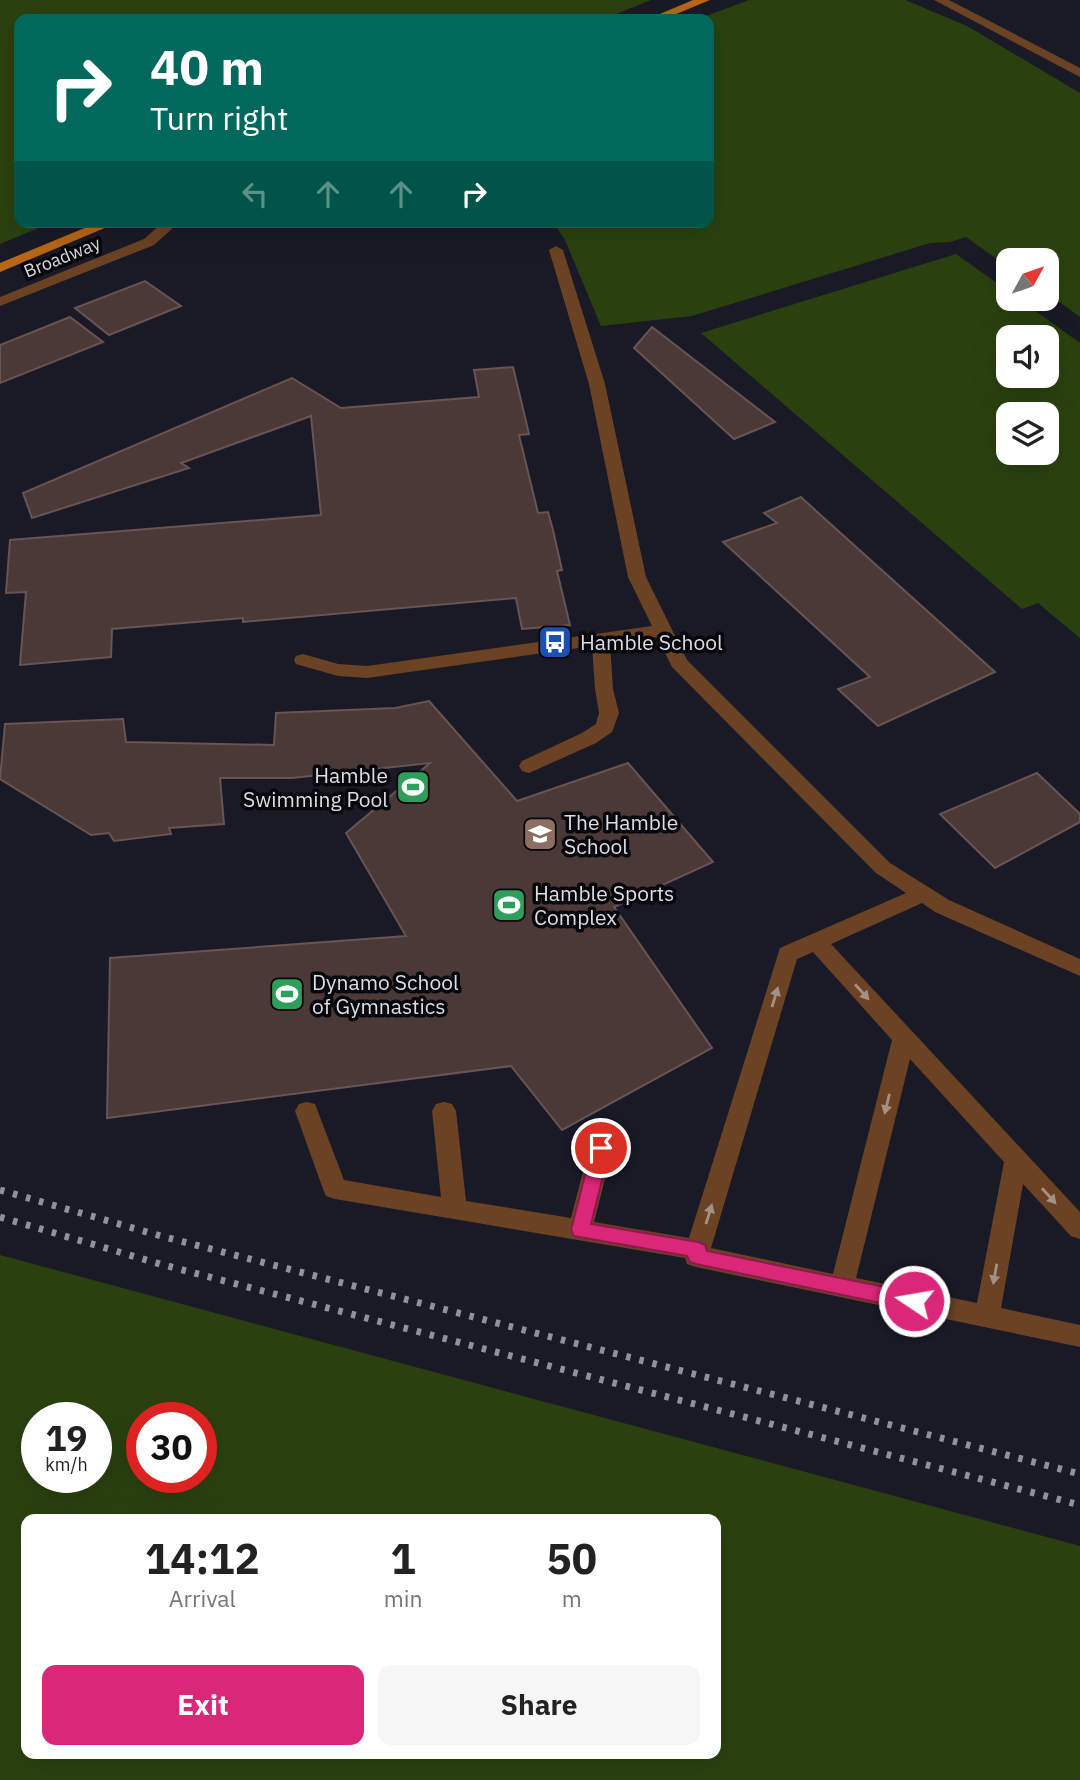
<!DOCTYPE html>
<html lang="en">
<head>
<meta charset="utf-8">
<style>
  body { margin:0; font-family:"IBM Plex Sans",sans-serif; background:#f6f6f6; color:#222; height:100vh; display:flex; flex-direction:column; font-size:26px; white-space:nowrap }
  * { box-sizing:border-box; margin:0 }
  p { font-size:23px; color:#767676 }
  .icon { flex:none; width:38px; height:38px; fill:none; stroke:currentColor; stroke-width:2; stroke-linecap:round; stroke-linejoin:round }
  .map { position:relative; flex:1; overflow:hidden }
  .sheet { position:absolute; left:21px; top:1514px; width:700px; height:245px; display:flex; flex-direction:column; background:#fff; border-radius:14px; box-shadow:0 7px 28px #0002 }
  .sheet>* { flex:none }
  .top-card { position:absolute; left:14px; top:14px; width:700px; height:214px; border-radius:14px; box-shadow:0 7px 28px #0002; background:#00695c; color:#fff; overflow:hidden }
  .needle { width:46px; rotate:50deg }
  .buttons { position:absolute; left:996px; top:248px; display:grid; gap:14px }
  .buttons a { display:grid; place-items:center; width:63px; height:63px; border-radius:14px; background:#fff; box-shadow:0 7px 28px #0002; font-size:35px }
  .speed { position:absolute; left:21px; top:1402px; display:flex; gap:14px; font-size:35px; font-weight:700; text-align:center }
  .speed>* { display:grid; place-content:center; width:91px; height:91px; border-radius:50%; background:#fff; box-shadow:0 7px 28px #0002; line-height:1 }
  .speed small { font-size:18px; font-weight:400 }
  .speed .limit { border:10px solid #d22; background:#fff; color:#111 }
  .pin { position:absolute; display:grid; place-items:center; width:60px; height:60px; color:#fff; margin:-30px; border:4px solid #fff; border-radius:50%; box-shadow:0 2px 7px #0007 }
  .me { position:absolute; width:77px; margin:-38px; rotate:282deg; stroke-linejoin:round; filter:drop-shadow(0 0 5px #0008) }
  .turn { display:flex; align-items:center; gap:24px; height:147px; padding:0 21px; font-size:32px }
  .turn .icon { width:91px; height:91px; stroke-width:2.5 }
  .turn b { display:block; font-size:49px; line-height:60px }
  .lanes { display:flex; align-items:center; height:66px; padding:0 21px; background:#0003; justify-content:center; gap:35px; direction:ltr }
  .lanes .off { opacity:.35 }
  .eta { display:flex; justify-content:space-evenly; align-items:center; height:119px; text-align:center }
  .eta b { font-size:42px; font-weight:700; line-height:49px }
  .primary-button { display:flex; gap:14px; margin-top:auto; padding:14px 21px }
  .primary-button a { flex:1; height:80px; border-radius:14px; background:#db2777; color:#fff; font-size:28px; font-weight:700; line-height:80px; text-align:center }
  .primary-button a+a { background:#f6f6f6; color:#222 }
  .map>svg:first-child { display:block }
</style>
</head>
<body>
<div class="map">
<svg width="1080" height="1780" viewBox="0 0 1080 1780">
  <rect width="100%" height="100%" fill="#1a1a27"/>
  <!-- green -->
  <path fill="#2a410f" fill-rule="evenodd" d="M0,0h651l-47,19h-585v203h34l-53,22z
    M749,0h156l62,26 113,67v224l-33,-24 -1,-32h-38v6l-42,-30 -16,5 -20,1 -238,73 -91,10 -36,-86 -12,-18h156v-203h-11z
    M956,254l52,37v8h11l61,44v295l-42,-35 -16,6 -321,-276zM1008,338h38v38h-38zM1008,415h38v38h-38z
    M0,1255l1080,291v234h-1080zM37,1418h59v59h-59zM142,1418h59v59h-59zM716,1519v235h-690v-235z"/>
  <!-- building -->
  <path fill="#4a3937" stroke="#675453" stroke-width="2" d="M145,281l36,25 -72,29 -34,-27z
    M70,317l33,25 -103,41v-38z
    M652,327l123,95 -41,17 -100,-91z
    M513,367l16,67 -10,1 19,78 10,-1 5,18 9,40 -5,1 13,54 -48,4 -6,-31 -273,24v-4l-131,11 -1,28 -91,8 6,-73 -20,1 4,-53 311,-25 -10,-99 -130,47 8,5 -157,50 -9,-25 269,-115 49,30 138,-11 -5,-27z
    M801,497l14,13 180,162 -117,54 -40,-37 32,-12 -147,-135 54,-19 -13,-10z
    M429,701l88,100 111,-38 85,99 -99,45 98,141 -150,82 -51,-64 -404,52 3,-160 296,-22 -60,-103 84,-70 -138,15h-72l4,46 -55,4 2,6 -57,7 -5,-8 -18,2 -91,-56 5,-55 118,-5 3,23 148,3 2,-32 119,-5z
    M1037,773l43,41v8l-85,46 -55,-54z"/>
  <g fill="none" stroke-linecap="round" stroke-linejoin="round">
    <!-- minor -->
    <path fill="#6b4223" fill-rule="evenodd" d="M934,0h15l131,68v9z
      M158,222h16l2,3 -22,20 -154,61v-9l144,-58 16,-14z
      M556,246l7,4 42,134 41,193 41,83 203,203 59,37 131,59v17l-145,-64 -13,-9 -91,41 249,268v27l-9,-3 -48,-52 -22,124 79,17v22l-384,-80 -9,-3 -2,-6 -350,-59 -9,-3 -3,-7 -28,-78 4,-7 8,-2 8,2 29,76 97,17 -9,-86 4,-7 8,-2 8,2 4,7 10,90 105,17 18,-70 4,-7 8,-3 8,3 4,7 -19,74 95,16 91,-290 126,-55 -30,-20 -204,-206 -15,-30 -47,6 3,46 6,24 -7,19 -16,11 -67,30 -7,-2 -3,-5 3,-5 60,-28 14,-9 3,-11 -4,-24 -3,-43 -225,32 -29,-2 -42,-12 -2,-4 2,-4 7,-2 35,10 29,2 285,-40 -24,-49 -39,-193 -40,-134zM813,952l79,88 -59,234 -122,-26 86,-289zM910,1059l94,103 -27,141 -121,-25z"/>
    <!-- major -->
    <path fill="#b96617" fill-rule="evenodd" d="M693,0h17l-46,19h-16z
      M99,222h20l-119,50v-9z"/>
    <!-- rail -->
    <path stroke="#91919c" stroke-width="7" stroke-dasharray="4.5 9" stroke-linecap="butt" d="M0,1190l161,46 919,238
      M0,1217l160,47 920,241"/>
  </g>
  <!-- one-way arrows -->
  <defs><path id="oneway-solid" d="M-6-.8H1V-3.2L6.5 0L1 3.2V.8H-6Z" transform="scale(1.75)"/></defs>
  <g fill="#a49084">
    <use href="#oneway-solid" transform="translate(862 992) rotate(48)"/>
    <use href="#oneway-solid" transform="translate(775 997) rotate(-73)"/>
    <use href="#oneway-solid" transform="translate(887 1104) rotate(104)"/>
    <use href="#oneway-solid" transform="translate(1049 1196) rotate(48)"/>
    <use href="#oneway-solid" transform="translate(709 1214) rotate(-73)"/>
    <use href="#oneway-solid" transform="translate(995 1274) rotate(100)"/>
  </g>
  <!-- route -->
  <path fill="#db2777" stroke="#8e194d" stroke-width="2" d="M601,1141l6,2 3,5 -19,76 107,18 7,3 2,6 207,42 7,2 3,6 -3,6 -7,3 -218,-46 -6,-2 -3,-6 -113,-20 -3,-6 21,-82 2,-5z"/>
  <!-- icons -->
  <defs>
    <g id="bus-square" transform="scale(1.75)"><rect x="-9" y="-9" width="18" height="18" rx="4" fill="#1a4fb4" stroke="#06060b"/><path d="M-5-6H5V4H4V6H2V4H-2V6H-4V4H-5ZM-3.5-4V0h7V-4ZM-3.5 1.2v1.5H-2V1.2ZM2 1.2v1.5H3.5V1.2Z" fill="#fff"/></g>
    <g id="stadium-square" transform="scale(1.75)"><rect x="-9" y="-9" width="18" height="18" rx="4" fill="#2e9e5b" stroke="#06060b"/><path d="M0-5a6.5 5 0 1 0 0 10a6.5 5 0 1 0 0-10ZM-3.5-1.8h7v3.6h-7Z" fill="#fff"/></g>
    <g id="school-square" transform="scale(1.75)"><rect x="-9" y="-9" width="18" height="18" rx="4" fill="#8d6e63" stroke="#06060b"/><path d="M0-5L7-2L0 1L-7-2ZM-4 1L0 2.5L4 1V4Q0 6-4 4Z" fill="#fff"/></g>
  </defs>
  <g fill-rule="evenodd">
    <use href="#bus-square" x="555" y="642"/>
    <use href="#stadium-square" x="413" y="787"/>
    <use href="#school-square" x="540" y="834"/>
    <use href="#stadium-square" x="509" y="905"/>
    <use href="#stadium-square" x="287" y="994"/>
  </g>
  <g text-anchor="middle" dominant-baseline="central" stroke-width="7" stroke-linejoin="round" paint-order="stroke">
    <!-- far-street labels -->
    <g font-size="18" fill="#dcdde6" stroke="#06060b">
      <text transform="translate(62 257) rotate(-22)">Broadway</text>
    </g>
    <!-- poi labels -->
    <g font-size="21" fill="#dcdde6" stroke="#06060b" text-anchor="start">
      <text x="580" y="642">Hamble School</text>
      <text x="388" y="775" text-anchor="end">Hamble<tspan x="388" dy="24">Swimming Pool</tspan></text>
      <text x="564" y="822">The Hamble<tspan x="564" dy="24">School</tspan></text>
      <text x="534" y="893">Hamble Sports<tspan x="534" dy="24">Complex</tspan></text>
      <text x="312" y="982">Dynamo School<tspan x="312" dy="24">of Gymnastics</tspan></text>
    </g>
  </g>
</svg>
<div class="buttons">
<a><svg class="needle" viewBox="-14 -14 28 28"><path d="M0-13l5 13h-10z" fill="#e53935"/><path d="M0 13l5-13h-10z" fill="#767676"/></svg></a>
<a><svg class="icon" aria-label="sound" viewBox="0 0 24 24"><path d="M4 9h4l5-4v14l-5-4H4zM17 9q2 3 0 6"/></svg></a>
<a><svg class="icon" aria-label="layers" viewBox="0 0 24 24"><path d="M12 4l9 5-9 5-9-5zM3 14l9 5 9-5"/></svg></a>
</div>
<div class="speed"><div>19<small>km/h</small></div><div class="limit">30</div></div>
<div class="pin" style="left:601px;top:1148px;background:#d93025"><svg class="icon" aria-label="arrive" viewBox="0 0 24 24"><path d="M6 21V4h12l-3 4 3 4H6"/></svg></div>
<svg class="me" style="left:914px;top:1301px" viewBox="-20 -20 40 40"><circle r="17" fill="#db2777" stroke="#fff" stroke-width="3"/><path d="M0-11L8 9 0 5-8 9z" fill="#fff"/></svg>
<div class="top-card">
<div class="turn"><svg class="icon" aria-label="right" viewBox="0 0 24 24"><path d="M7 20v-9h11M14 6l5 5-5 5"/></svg><div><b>40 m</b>Turn right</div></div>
<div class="lanes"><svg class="icon off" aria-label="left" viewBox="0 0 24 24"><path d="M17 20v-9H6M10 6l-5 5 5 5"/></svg><svg class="icon off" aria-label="ahead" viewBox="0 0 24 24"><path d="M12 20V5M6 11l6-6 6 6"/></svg><svg class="icon off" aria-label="ahead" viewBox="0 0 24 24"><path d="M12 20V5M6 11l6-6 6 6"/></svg><svg class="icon" aria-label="right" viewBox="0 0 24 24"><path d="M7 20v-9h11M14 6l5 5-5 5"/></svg></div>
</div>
<section class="sheet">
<div class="eta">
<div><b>14:12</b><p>Arrival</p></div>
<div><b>1</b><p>min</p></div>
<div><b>50</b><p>m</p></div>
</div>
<div class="primary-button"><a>Exit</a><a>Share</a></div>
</section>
</div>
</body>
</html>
